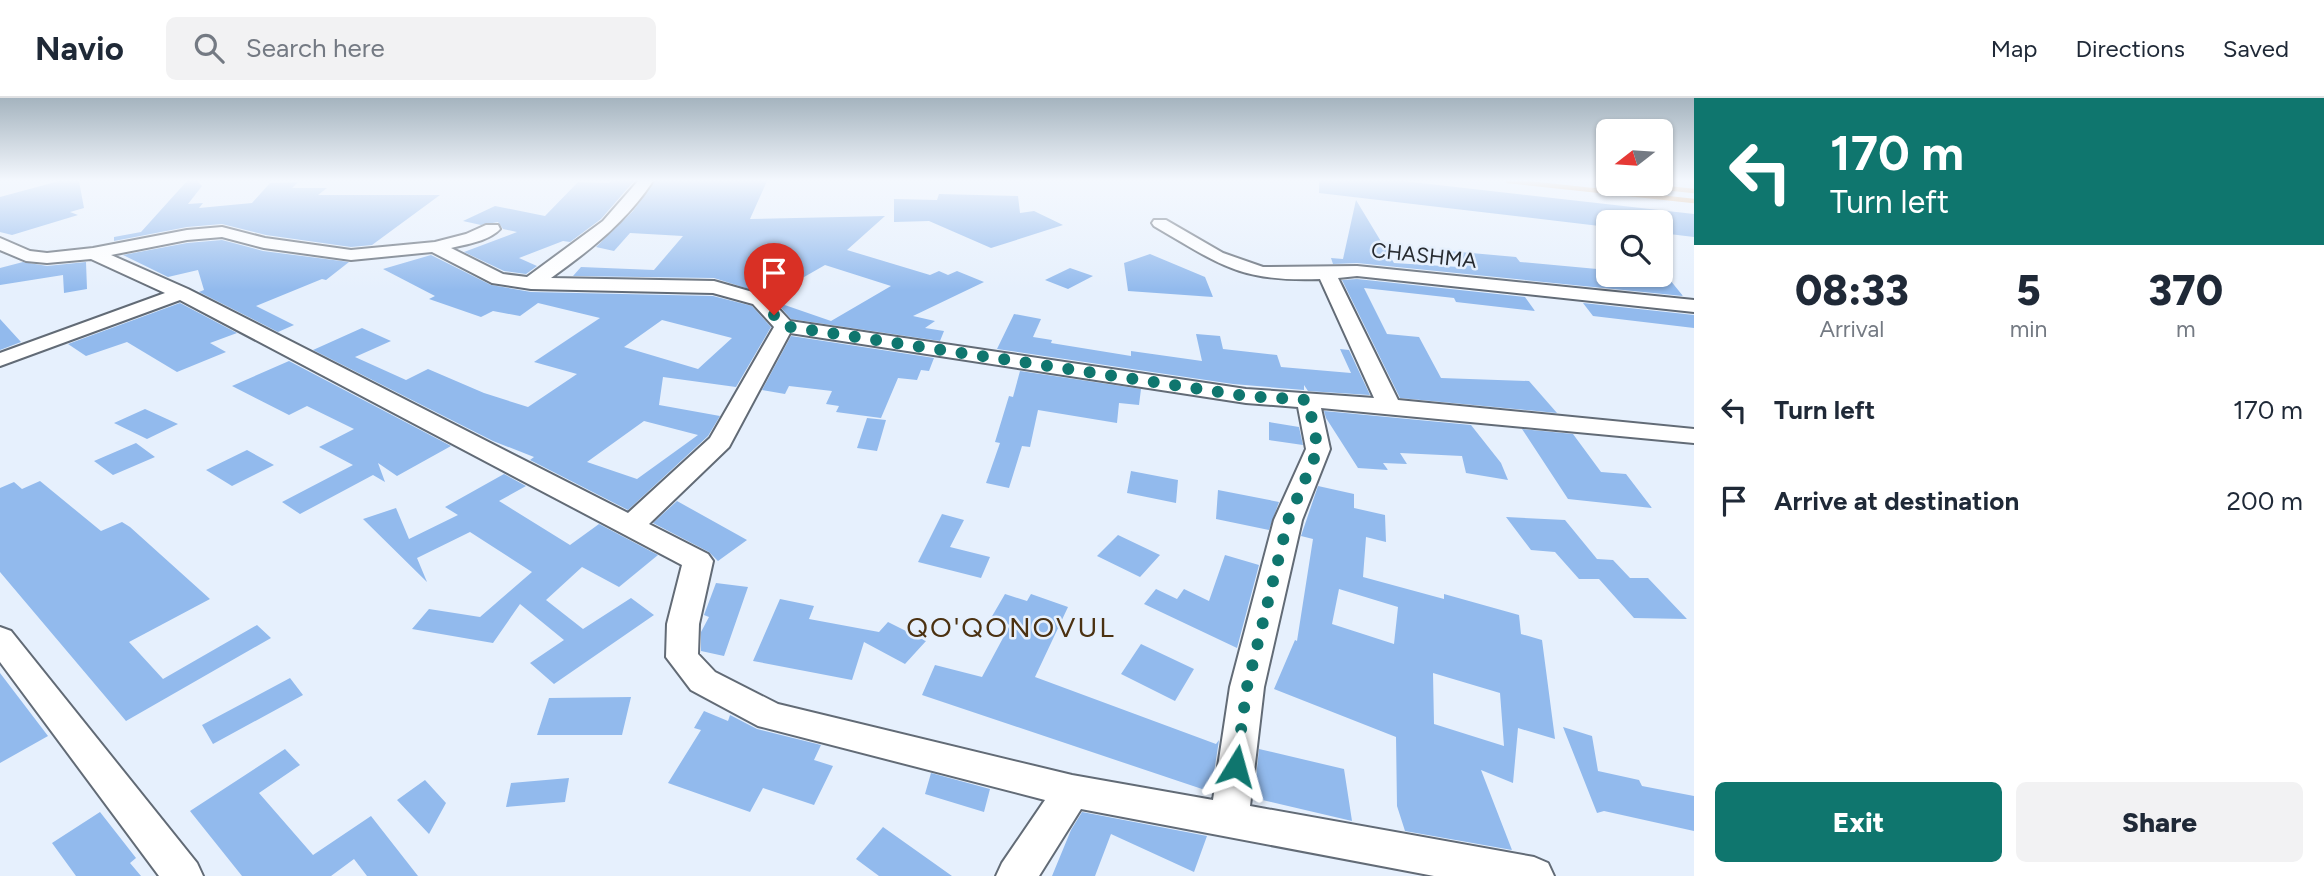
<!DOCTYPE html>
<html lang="en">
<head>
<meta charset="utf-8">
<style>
  body { margin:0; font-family:Figtree,sans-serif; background:#f2f2f3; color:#1f2937; height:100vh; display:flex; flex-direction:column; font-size:26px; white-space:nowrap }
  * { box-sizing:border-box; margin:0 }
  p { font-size:23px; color:#747a83 }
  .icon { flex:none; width:38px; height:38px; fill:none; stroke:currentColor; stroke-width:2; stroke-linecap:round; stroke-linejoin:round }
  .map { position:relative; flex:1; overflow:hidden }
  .panel { display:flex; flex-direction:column; background:#fff; width:630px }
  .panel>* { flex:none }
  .top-card { background:#0f766e; color:#fff; overflow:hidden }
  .needle { width:46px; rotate:253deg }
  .buttons { position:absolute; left:1596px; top:21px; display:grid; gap:14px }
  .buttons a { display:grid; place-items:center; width:77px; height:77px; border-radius:10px; background:#fff; box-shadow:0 2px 5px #0004; font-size:35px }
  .pin { position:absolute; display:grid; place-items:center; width:60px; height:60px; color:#fff; margin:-72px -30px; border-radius:50% 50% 50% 0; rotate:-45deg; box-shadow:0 0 7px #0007 }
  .pin .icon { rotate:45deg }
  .me { position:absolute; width:77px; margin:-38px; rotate:8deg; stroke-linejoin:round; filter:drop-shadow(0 0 5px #0008) }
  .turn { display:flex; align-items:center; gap:24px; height:147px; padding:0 21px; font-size:32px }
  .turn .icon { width:91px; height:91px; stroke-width:2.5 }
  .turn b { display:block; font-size:49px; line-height:60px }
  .eta { display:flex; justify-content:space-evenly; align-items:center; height:119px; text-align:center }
  .eta b { font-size:42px; font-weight:800; line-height:49px }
  .button { display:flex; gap:14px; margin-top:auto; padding:14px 21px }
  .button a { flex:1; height:80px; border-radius:10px; background:#0f766e; color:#fff; font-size:28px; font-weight:800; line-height:80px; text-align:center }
  .button a+a { background:#f2f2f3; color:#1f2937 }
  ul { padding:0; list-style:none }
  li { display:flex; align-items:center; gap:21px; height:91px; padding:0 21px }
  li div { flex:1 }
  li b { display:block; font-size:26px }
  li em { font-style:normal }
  header { display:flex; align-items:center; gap:42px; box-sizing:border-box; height:98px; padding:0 35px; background:#fff; border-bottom:2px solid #e0e1e3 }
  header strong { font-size:33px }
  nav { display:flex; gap:38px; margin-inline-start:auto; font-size:24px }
  .search { width:490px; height:63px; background:#f2f2f3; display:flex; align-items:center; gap:18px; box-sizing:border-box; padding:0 24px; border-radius:10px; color:#747a83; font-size:26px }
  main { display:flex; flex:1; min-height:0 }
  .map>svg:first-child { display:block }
</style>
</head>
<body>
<header>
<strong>Navio</strong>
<div class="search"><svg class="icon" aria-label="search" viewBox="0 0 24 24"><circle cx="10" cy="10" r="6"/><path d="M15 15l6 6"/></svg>Search here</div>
<nav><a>Map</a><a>Directions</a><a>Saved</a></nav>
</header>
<main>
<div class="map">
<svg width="1694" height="778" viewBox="0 0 1694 778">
  <rect width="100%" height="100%" fill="#e6f0fd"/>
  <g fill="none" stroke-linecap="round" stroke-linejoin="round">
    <!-- stream -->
    <path stroke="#e1b381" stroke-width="4.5" d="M1508,83l186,20
      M1629,86l65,7"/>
  </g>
  <!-- building -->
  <path fill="#92baed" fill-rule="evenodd" d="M59,83h20l5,27 -14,4 8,3 -66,20 -12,-3v-35z
    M187,83h10l5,5 -14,18 15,-1 -4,5 53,-5 18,-20 28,-1 -6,6h35l-9,7h122l-68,50 -21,2 -85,-12 -44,-11 -35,3 -73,14v-4l27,-5z
    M611,83h23l-33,38 -31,23 -7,-1 -44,17 18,8 -11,8 -22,-3 -40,-19 53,-20 -14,-3 -5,-7 -17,3 -18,-4 32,-15 50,10 33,-34 31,1z
    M655,83h112l-17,38 135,-3 -38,34 83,25 9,-4 9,4 9,-4 27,11 -71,34 22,5 -10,7 19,3 -4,10 -149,-22 -15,-17 55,19 60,-35 -66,-21 -54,31 -57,-18 -141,-2 8,-9 73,3 29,-34 -53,-3 -16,18 -18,-4 37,-36z
    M1319,83h84l291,33v23l-33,-4v-11h-53v5l-289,-34z
    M939,96l79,2 2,17 14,-2 29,14 -72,23 -62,-27 -35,1v-23l43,1z
    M1356,102l38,63 65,4 -10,-16 67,6 4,5 88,8v5h58l17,21 -326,-33 -24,1 -2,-6 12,1z
    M222,142l41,11 86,11 -23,18 -4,-1 -66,27 38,19 -16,7 -79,-40 5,-2 -6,-20 -30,7 -45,-22 64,-12z
    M1150,156l55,23 8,20 -85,-6 -4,-28z
    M431,157l60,30 40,7 182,4 39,10 19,21 -35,60 -73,-10 -4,28 61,11 -12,20 -80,74 -98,-50 4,-3 -41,-16 -180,-91 49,-22 29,13 -36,16 51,23 22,-11 56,24 44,14 49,-33 -43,-12 66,-44 -62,-15 -18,13 -27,-5 -12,6 -52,-18 6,-3 -52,-27zM662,222l70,18 -34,31 -74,-22zM644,323l54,14 -61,44 -50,-17z
    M23,164l24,4 39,-4 1,27 -23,4 -1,-18 -63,10v-17z
    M1070,170l23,8 -25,13 -23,-9z
    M1357,181l168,18 10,14 -79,-9 -2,-4 -90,-10 23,46 32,3 22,41 88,3 28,32 -157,-15 -58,-118z
    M180,205l57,30 -27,10 16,9 -49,20 -50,-30 -41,14 -18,-12z
    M1583,205l111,12v13l-101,-12z
    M1014,216l27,5 -8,18 19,3 -1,3 80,13v-5l71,10 -6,-27 24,2 3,13 54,6 4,12 70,6 -11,-24 9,1 21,45 -62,-4 -4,-6v5l-71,-6 -236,-35z
    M0,221l21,23 -21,8z
    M791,238l143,22 -5,13 -8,-1 -4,10 -19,-2 -17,40 -45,-6 3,-6 -13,-2 6,-13 -43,-5 -4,8 -23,-4z
    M289,263l162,85 -54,30 -19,-13 7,19 -12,-7 -73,39 -18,-12 71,-37 -34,-18 35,-18 -47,-23 -18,9 -57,-29z
    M1020,273l121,18 -2,16 -20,-2 -2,20 -79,-13 -8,37 -8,-1 -13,42 -23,-5 14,-40 -5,-1 14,-46 4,1z
    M145,311l33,15 -31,15 -33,-16z
    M1324,313l147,14 30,38 7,17 -42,-7 -4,-17 -62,-3 7,11 -24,-1 5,7 -30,-2 -32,-50z
    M867,320l19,2 -9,31 -20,-3z
    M1269,324l30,5 4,18 -34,-5z
    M1522,331l51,5 28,38 25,2 26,34 -84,-9z
    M136,345l19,14 -42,18 -19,-14z
    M247,352l27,15 -42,21 -26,-16z
    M1131,373l47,9 -2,23 -49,-10z
    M504,376l22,12 -27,15 71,44 29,-21 59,31 -39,32 -37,-20 -36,33 37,29 48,-31 23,17 -100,69 -24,-21 34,-23 -44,-36 -27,39 -81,-14 17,-20 51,8 52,-45 -62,-40 -53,26 10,24 -64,-63 33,-11 13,31 49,-24 -13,-8z
    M40,383l61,50 21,-9 8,5 80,72 -81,43 34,37 94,-54 14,13 -145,83 -126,-149v-84l14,-6 8,7z
    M1318,388l36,8v14l31,7 1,27 -20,-5 -3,40 81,22v-5l75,21 2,19 21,6 13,99 -37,-11 -5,55 -32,-13 31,80 -107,-19 -8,-25 -1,-69 -122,-48 21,-49 2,1 16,-102 -12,-3zM1339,491l59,18 -4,37 -62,-20zM1433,575l67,20 4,53 -70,-22z
    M1218,392l61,12 -10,28 -53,-11z
    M677,403l70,39 -29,21 -9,-9 -56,-29z
    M942,416l22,6 -14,27 40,10 -9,21 -63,-16z
    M1506,419l59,3 32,39 16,1 17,18h18l39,41 -53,-1 -35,-39h-20l-24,-27 -24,-2z
    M1118,437l42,20 -20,22 -43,-21z
    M1225,457l34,10 -22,83 -93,-44 12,-15 21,10 7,-10 25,12z
    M716,485l32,4 -24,69 -23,-5v-19l8,-15 -5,-2z
    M1005,496l22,7 4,-7 37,13 -33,70 181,67 3,-4 -8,52 -289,-97 13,-30 47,12 28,-52 -19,-7z
    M780,501l34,7 -5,13 70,13 9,-10 38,19 -21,23 -41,-22 -12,38 -99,-19z
    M1141,546l53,25 -19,32 -54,-27z
    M0,575l48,63 -48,27z
    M290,580l13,17 -90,49 -11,-19z
    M631,599l-9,38h-85l12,-37z
    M704,613l24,10 2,-6 27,14 64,16 -7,15 19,6 -19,39 -51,-17 -13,24 -82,-29 33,-53 -7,-2z
    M1563,629l29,9 6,35 41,9 3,6 52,10v35l-90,-20 -7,2z
    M285,651l15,16 -41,28 54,62 58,-39 47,60h-51l-13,-17 -23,17h-89l-52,-65z
    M1259,651l85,20 8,52 -98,-23z
    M931,675l59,16 -6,23 -59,-18z
    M569,680l-4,24 -59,5 5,-24z
    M425,682l21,23 -17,31 -32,-34z
    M100,714l36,46 -6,5 11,13h-65l-24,-33z
    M1082,714l125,24 -13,36 -83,-38 -16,42h-43l19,-46z
    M883,729l69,49h-73l-23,-17z"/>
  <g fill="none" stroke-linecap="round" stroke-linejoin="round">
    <!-- minor casing -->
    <g stroke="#626b76" stroke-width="4">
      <path id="minor" d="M638,83h15c-27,41 -63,69 -102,97l163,3 53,15 23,25 456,68 128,9 -54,-119c-80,3 -99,-14 -166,-53l-2,-3 2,-3h12l57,33 40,14 94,-1 337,34v12l-337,-36 -19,2 60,122 296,29v14l-373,-35 9,41 -28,71 -38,167 -14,119 284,51 14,6 6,13h-120l-353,-67 -42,67h-43l6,-13 43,-63 -287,-74 -67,-36 -25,-33 1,-33 15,-59 -502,-265 -180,66v-13l165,-60 -74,-34 -44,4 -21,-2 -26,-11v-12l30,13 17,2 46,-5 94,-18 35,-3 43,11 86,12 84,-8 31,-8 20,-9h12l2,4c-11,12 -33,15 -49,19l52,26 24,3 76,-56zM222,139l42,11 87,12 81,-8 60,31 39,6 182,4 40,11 21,23 -64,111 -82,75 -440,-224 -77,-34 76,-15zM790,235l456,70 52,4 8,42 -32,71 -44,167 -17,113 -141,-25 -294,-71 -63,-32 -17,-18 1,-30 14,-63 -5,-7 -59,-30 80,-77z
        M0,529l11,4 186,232 6,13h-44l-159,-214z"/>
    </g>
    <!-- minor -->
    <use href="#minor" fill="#fff" fill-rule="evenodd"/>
  </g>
  <!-- sky -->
  <linearGradient id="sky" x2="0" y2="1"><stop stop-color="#a5b4bf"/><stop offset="0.43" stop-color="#f4f8fe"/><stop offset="1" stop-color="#f4f8fe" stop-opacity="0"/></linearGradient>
  <rect width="1694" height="192" fill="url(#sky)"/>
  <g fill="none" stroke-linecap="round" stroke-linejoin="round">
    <!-- route -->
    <path stroke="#0f766e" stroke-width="12" stroke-dasharray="0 21.6" d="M774,217l10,11 462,70 62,4 10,49 -30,71 -41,167 -11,79"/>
  </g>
  <g text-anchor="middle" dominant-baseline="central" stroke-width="5" stroke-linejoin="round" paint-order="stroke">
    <!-- far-street labels -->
    <g font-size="21" fill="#272b30" stroke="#e6f0fd">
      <text transform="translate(1424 157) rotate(6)">CHASHMA</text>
    </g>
    <!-- quarter labels -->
    <g font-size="28" letter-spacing="2" fill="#4b3111" stroke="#e6f0fd">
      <text x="1011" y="529">QO'QONOVUL</text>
    </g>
  </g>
</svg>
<div class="buttons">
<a><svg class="needle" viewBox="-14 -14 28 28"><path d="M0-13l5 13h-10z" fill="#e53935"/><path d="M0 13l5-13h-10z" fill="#747a83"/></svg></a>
<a><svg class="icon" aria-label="search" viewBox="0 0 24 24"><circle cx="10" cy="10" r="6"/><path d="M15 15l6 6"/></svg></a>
</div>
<div class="pin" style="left:774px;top:217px;background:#d93025"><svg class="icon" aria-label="arrive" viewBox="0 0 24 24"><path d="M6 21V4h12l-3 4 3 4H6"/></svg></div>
<svg class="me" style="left:1236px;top:668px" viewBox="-20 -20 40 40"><path d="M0-17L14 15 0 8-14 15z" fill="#0f766e" stroke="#fff" stroke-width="4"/></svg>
</div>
<section class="panel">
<div class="top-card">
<div class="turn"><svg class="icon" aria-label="left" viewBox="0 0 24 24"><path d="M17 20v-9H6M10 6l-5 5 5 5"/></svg><div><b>170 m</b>Turn left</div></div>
</div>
<div class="eta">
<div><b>08:33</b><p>Arrival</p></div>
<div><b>5</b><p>min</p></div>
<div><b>370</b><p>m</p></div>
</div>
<ul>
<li><svg class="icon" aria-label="left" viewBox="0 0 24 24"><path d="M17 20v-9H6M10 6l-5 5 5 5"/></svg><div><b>Turn left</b></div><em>170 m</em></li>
<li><svg class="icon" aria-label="arrive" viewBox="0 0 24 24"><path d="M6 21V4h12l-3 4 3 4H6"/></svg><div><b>Arrive at destination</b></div><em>200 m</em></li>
</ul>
<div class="button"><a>Exit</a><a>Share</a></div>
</section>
</main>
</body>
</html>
